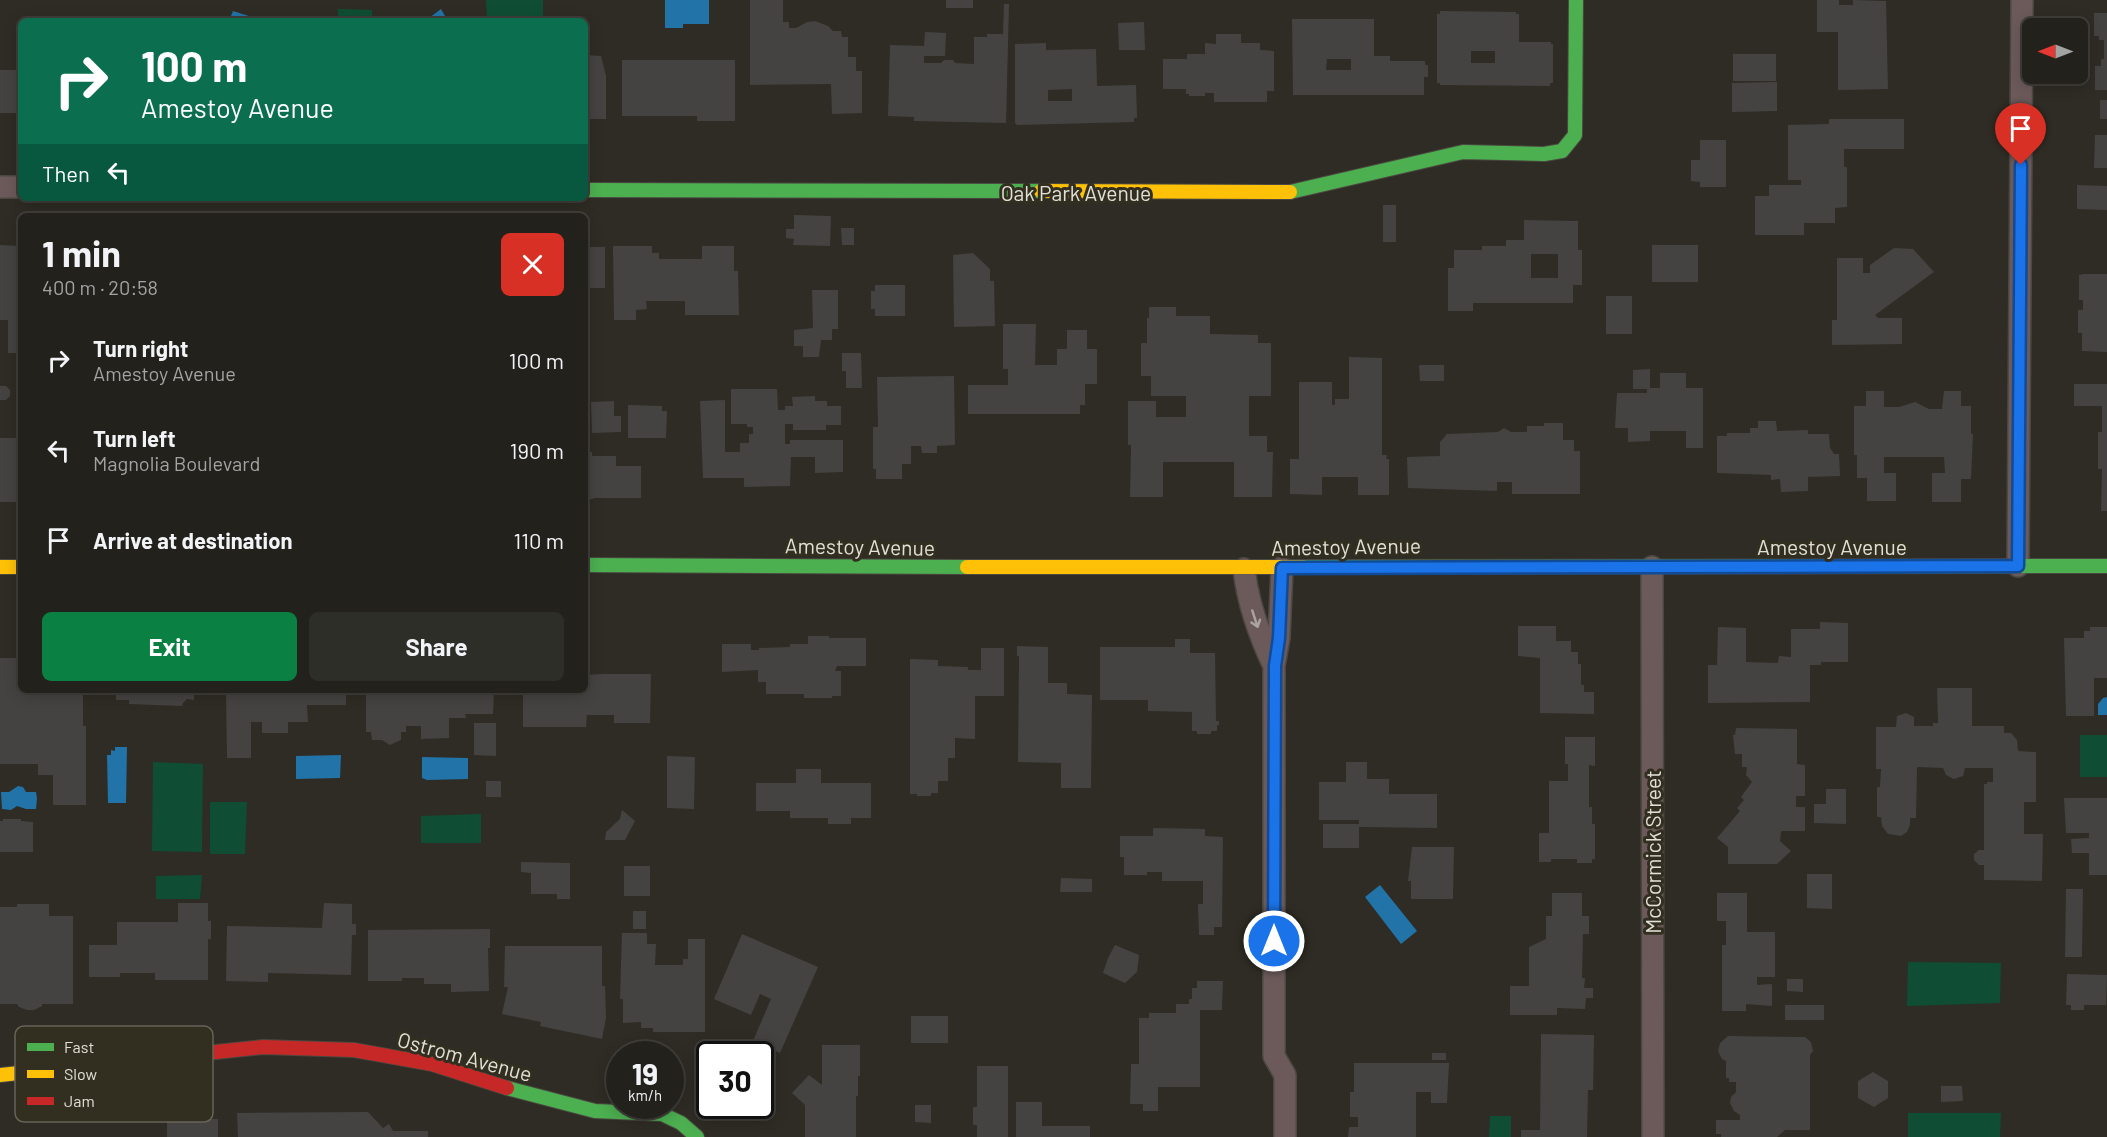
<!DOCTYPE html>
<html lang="en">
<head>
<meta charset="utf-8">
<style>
  body { margin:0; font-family:Barlow,sans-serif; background:#2e2e28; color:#f1f3f6; height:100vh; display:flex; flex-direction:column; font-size:22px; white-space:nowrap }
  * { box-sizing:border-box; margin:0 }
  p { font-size:20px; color:#a2a3a3 }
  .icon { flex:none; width:33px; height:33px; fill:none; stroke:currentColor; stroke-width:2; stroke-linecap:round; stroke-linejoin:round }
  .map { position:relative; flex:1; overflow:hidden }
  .drawer { position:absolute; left:18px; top:213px; width:570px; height:480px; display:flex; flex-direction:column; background:#22211b; border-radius:9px; box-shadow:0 3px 15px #0003,0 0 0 2px #3f3e3a }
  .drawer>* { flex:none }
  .top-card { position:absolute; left:18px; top:18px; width:570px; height:183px; border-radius:9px; box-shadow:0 3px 15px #0003,0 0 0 2px #3f3e3a; background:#0b6e4f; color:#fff; overflow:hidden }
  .needle { width:39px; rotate:270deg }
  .tools { position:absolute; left:2022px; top:18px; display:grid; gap:12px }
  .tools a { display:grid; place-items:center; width:66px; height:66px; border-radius:9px; background:#22211b; box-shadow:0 3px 15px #0003,0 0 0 2px #3f3e3a; font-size:30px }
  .speed { position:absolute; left:606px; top:1041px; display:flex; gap:12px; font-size:30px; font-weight:700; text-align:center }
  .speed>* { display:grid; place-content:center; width:78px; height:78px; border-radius:50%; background:#22211b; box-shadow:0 3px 15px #0003,0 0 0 2px #3f3e3a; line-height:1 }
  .speed small { font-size:15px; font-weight:400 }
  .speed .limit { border:3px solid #111; border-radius:9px; background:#fff; color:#111 }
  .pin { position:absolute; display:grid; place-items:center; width:51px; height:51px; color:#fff; margin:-62px -26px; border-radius:50% 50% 50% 0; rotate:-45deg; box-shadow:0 0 6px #0007 }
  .pin .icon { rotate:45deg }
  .me { position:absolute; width:66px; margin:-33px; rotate:0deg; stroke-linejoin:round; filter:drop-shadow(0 0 4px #0008) }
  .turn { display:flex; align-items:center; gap:21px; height:126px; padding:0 24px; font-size:27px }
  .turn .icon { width:78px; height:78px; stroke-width:2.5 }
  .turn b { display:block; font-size:42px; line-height:51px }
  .then { display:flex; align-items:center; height:57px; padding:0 24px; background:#0003; gap:12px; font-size:22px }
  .round { display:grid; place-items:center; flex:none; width:63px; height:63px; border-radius:9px; background:#2e2e28 }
  .summary { display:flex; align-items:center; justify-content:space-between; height:102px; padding:0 24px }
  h1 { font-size:36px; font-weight:700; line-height:45px }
  .action { display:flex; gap:12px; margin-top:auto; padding:12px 24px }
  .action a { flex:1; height:69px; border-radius:9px; background:#0b8043; color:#fff; font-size:24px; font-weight:700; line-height:69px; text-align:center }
  .action a+a { background:#2e2e28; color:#f1f3f6 }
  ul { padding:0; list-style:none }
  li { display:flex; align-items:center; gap:18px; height:90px; padding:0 24px }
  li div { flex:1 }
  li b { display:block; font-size:22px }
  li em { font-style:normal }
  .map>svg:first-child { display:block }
</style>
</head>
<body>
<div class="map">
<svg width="2107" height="1137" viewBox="0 0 2107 1137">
  <rect width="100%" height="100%" fill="#2e2c24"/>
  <!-- green -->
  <path fill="#0f4e34" d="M486,0h57v21h-56z
    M338,9l34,1v11h-34z
    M2080,735h27v42h-27z
    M153,762l50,2 -1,88 -50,-1z
    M210,802h37l-2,52h-35z
    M481,814v29h-60v-27z
    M202,875l-2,24h-44v-23z
    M1908,962l93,1 -1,40 -93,3z
    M1908,1113h93l-1,24h-92z
    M1490,1116h21v21h-22z"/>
  <!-- water -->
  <path fill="#2273a8" d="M665,0h44v24h-26v4h-18z
    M441,9l7,12h-23z
    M233,11l32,10h-36z
    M2107,697v18h-9v-11l5,-6z
    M115,747h12l-1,56h-18l-1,-48h4v-5l4,1z
    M341,755l-1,23 -44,1v-23z
    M422,757l46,1v21l-41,1 -5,-2z
    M18,786l5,1 3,5h10l1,6 -1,11h-10l-9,-3 -6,4 -9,-1 -1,-17h8z
    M1380,885l37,46 -16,13 -36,-47z"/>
  <!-- building -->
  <path fill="#454342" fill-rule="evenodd" d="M750,0h33v22h6v6h7l11,-6 8,-1 13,5 5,5h8l1,6h6v20h8v14h6v42l-30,1 -1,-30 -81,1z
    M946,0h27v8h-27z
    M1817,0h22v5h14v-5l33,1 2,88 -50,1v-58h-21z
    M1004,4h5l-3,119 -92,-2v-4l-26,-1 2,-71 34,1 1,-14 21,1 -1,23h-21v7h17l3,-3h9l2,3 19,1v-27h13v-3h16z
    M1440,11l76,1v2h3v28h32v2h2v39h-3v3l-110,-1v-2h-3v-69h3zM1471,51h24v12h-24z
    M2094,13h13v77h-12v-24h6v-7h3v-19h-5v-4h-5z
    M1292,19h82v37h16v5h35v4h3v12h-4v18h-131zM1327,59h24v11h-25z
    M1144,22l1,28h-26l-1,-27z
    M1216,34h25v9h19v7l14,1v40h-7v11h-53v-9h-9v3h-16v-2h-3v-5h-23v-30h24v-5h18v-11l11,1z
    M1046,43v7l50,-1 1,37 39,-1 1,33h-3v4l-117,3 -2,-2v-79zM1072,89v12h-24v-11z
    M1733,54h43v27h-43z
    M585,55l16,1 5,20v43h-21z
    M622,60h113v61h-38v-5h-75z
    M0,70h21v43h-21z
    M1777,82v29l-45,1v-29z
    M2100,100h7v19h-7z
    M1829,119h75v30h-60v18h3v40l-12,1v15h-31v12h-49v-39h14v-11h32v-5h-13v-55l41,-1z
    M2095,135h12v33h-13z
    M1700,140h26v47h-26v-5l-9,-1v-21h9z
    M2077,185l30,1v24l-30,-1z
    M1383,205h13v37h-13z
    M794,215l37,1 -1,30 -37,-1 1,-6 -8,-1v-9h8z
    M1524,220l54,1v29h4v35h-9v18h-100v8h-25v-43h6v-18h28v-4h24v-6h18zM1531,254h27v24h-27z
    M841,228h13v17h-12z
    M0,245l20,1 1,107h-13v-33h-8z
    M1652,245h46v37h-46z
    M613,246h39v7h7v6h43v-13h32v25h4l1,44h-54v-14h-39l1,8 -11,1v10h-22z
    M585,247h20v41h-20z
    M1894,248l19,1 21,23 -59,43 3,3h24v26l-70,1v-25h5v-62h26v15h7v-8z
    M973,253l17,16v12h4l1,45 -41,1 -1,-72z
    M2084,274h23v78l-25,-1v-18h-4v-23h5v-10h-4v-25z
    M875,285h30v31h-30v-7h-4v-18h4z
    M812,290h26v39h-6v11h-11l-2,17h-16v-11h-9v-16l19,-2z
    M1606,296h26v38h-26z
    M1149,307h27v9h34v18l48,1v8h13v53h-22v40h18v16h6l-1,45h-38v-35h-71v35h-33l1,-52h-3v-44h28v16h30v-21h-35v-20h-10v-33h6v-25h2z
    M1003,324h33l-1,41h22v-16h10v-19h20v19h10v35h-12v21h-5v9h-112v-29h40v-16h-5z
    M842,353h19l1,35h-16v-17h-4z
    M1349,357l33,1v97h5l-1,4h3v36h-31v-18h-36v18l-32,-1v-35h9v-77h33v23h3v-6h14z
    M1419,365h25v16h-24z
    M1650,369v19h10v-15h26v15h17v60h-17v-17h-36v10l-22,1v-14h-13l2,-35h30v-4h-14v-19z
    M954,376l1,69 -18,1v7h-15l-1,-7h-10v18h-9v15h-26v-10h-3v-42h5l-1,-50z
    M2074,384h33v127h-6l1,-42h-4v-37h4v-26h-28z
    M0,386h6l4,4v6l-4,4h-6z
    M731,389h46l1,21h7v-4h8l-1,-9 23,-1v5h12v5h14v19h-15v5h-33v-6h-8v20h5v-4h53v32l-28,1v-16h-24l-1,29 -46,1v-9h-41l-3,-77 25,-1v52h15v-9h9v-9h4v-7h-6v-3h-16z
    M1866,391h18v16h15l16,-5 14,7h13l2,-18h17v15h10v28h2l-2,45h-10v23h-29v-29h13l-1,-16h-60v16h12v28h-29v-23h-10v-23h-3v-49h12z
    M614,401v15h7v16l-29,1 -1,-31z
    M628,405l34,1v5h5l-1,27h-38z
    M1758,421h18l1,10 31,-1v4h21l1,14 4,6h5l1,22 -32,1v14l-27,1 -1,-13 -9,1v-5l-54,-2v-37h10v-3h23v-5h8z
    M1544,423h19v17h11v11h6v43h-68v-12h-15v9l-89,-3 -1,-31 33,-1v-14l7,-8 51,-2 6,-4 7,4h16v-6h17z
    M0,438h17v34h4v30h-21z
    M585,452h7v4h24v10h25v32h-48v1h-8z
    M1820,622l28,1v39h-27v3h-11v37l-102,1v-38h9l1,-38 28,1v34l32,1 1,-7 12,1v-28h29z
    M1518,626h38v15h15v11h7v12h3v21h3v7h10v22l-54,-1v-55l-22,-2z
    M2090,627h17v51h-13v38h-28l-2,-78h20v-7h6z
    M808,636h21v2h37v28h-29l-2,5h6v25h-9v2h-28v-4h-38v-12h-8v-12l-36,2v-28h29v6h8v-2l31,-1v-3h18z
    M1175,639h15v14h25l1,68h3v4h-2v6h-6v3h-14v-3h-5v-19l-44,-1v-11h-48v-53h75z
    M1017,646l31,1v36h19v11l25,1 -1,93h-30v-25l-43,-1 1,-106h-2z
    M981,648h23v48h-29v43l-20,-1v20h-7v23h-10v12h-7v3h-14v-2h-7v-135l28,1v6l30,1v3h13z
    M0,658h20l1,32h62v36h3v79h-33v-30h-15v-11h-38z
    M601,674h50l-1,49h-36v-8h-27l-1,12h-63v-37h62v-15z
    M1937,688h35v38h32v7h7l6,7 1,11 18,1v50h-12v32h19l-1,47 -58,-1v-15h-5l-5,-5v-6l5,-4h5v-66h3v-2h6v-14h-28l-2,8 -9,3 -8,-4 -3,-7 -26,-1 -1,51h-6v7l-3,7 -6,4 -13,-2 -6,-8 -1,-9h-4v-30h3l1,-18h-5v-42h20l1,-11 9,-3 8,4v9h19v-3h5z
    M116,690h78v10l-7,-1 -4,4 -1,3 -53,-2v-4h-13z
    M226,690h120v15h-39l1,17h-20v11h-26v-11h-11v36h-24z
    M366,690h128l-1,24h-28l1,4h-17v20l-28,1v-13h-15v6h-5v8l-11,5 -8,-5h-10l-1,-8h-5z
    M474,723h22v33l-22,-1z
    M1736,728l61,1v35l8,1v31h-9v11h9v24h-24l-1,10 11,10 -14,13h-49v-17l-11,-9 23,-27 -3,-3 7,-8 -3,-3 11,-15 -6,-7 1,-8h-5v-13h-7l-2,-19h2z
    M1565,737h30v29l-6,-1v42h3v17h3v35h-3v4h-15v-4h-26v3h-12v-29h10v-52h19v-17h-3z
    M667,756l28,1 -1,52 -27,-1z
    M1346,762h21v17h22v15h48v34l-78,-1v21h-36v-24h36v-4h-40v-38h27z
    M796,769h25v14h50v35h-20v6h-23v-6h-38v-7h-34v-28h40z
    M486,781h15v16h-15z
    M1826,789h20v35l-32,-1v-19h12z
    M2064,798h43v77h-18v-22h-17l-1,-14 18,-1v-5h-23z
    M622,810l13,11 -10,19h-20l1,-8 14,-13z
    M3,819h18v2l12,1v30h-33v-31h3z
    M1153,828l52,1v7l18,1 -1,90h-8v8h-15l-1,-31h5v-23h-41v-9h-15v3h-23v-18h-4v-21h33z
    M1412,847h42l-1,52h-42v-18h-3z
    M521,862l49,1v36h-13v-5h-26v-21l-10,-1z
    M624,866h26v30h-26z
    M1807,874h25v35l-25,-1z
    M1061,878l31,1v13h-32z
    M2066,889h17l-1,68h-17z
    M1552,893h30v23h7v18h-6l-1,44h3l-1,10h9v10h-7l-1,11 -28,-1v7h-47v-29h19v-39l17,-8v-23h6z
    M1717,893h30v39h28v45h-18v8l15,-1v22l-26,-2v7h-24v-66h4v-24h-9z
    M178,903h30v18h3v18h-3v41h-53v-7h-35v4h-31v-32h28v-23h61z
    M324,903l28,1v20h4v11h-4l-1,40 -83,-2v9l-42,-1 1,-55 95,2z
    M17,904h32v12h24v88h-31v2l-8,4h-7l-8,-3 -2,-3h-17v-97h17z
    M633,911h13v18h-13z
    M490,929v19h-2l1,43 -38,1v-8h-27v-6h-22v3h-34v-51z
    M622,933h25v11h9l-1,21h28v-6h5v-20h17v93h-52v-4h-12v-6l-18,1v-24h-3z
    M742,934l76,33 -38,86 -27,-12 18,-42 -11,-5 -9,21 -37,-16z
    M1115,945l24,10 -2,17 -12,11 -22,-10 5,-15z
    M505,946h97v40h3l1,32 -4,21 -62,-13 1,-4 -39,-8 6,-27h-4z
    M2067,974l40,1 -1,30h-22v5h-13v-5h-5z
    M1787,979h16v13l-16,-1z
    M1197,981h26l-1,29h-22v77h-42v24h-15v-7h-13l1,-40h8v-46h10v-5h27v-9h13v-5h3v-11h5z
    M1785,1005h39v15h-39z
    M911,1016h37v27h-37z
    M1541,1034l53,1 -1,55h-5l-1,47h-66v-7h19z
    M1728,1036l77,1 6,5 2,9 -3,4v75h-25l-8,7h-56v-3h-5v-14h24v-5l-6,-4 -4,-8 1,-6 5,-5v-10h-7v-4h-3v-17l-4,-2 -4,-8 2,-8z
    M822,1045h38v31h-2v20h-2v41h-51v-32l-13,-12 17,-18 13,10z
    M1432,1053h14v7h-14z
    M1354,1063h95l-2,40h-16v-11h-15v45h-68l1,-10h9v-10h-8v-25h4z
    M977,1066h31v71h-31v-12h-4v-18h4z
    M1873,1072l15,9v17l-14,9 -16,-9v-17z
    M1941,1086h21l1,15 -22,1z
    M1016,1102h26v24h48v11h-74z
    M915,1105h16v18l-16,-1z
    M368,1112l15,16 6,-4 4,7h35v6h-190l-1,-24z
    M167,1119h51v18h-51z"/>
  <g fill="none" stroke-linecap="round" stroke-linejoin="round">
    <!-- street casing -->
    <g stroke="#4a4841" stroke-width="24">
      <path id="street" d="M0,187h21
        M2018,566l4,-566
        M1652,567l1,570
        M1282,568l-3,70 -5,28v390l11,19v62
        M1244,569c4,35 15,66 30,97"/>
    </g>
    <!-- fast casing -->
    <g stroke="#4a4841" stroke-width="16">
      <path id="fast" d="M585,190l456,1
        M1290,192l173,-40 81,2 18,-3 13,-16 1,-135
        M585,565l382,2
        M1303,567l804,-1
        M507,1088l88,23 67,3 19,9 16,14"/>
    </g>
    <!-- slow casing -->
    <g stroke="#4a4841" stroke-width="16">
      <path id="slow" d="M1041,191l249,1
        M0,567h21
        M967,567h336
        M0,1075l206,-22"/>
    </g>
    <!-- jam casing -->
    <g stroke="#4a4841" stroke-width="16">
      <path id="jam" d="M206,1053l57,-6 91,3 78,14 75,24"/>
    </g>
    <!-- street -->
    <use href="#street" stroke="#6c5a5b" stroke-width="21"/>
    <!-- fast -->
    <use href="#fast" stroke="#4caf50" stroke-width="14"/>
    <!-- slow -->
    <use href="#slow" stroke="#ffc107" stroke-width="14"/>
    <!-- jam -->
    <use href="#jam" stroke="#c62828" stroke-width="14"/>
  </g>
  <!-- one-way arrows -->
  <defs><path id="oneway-shaft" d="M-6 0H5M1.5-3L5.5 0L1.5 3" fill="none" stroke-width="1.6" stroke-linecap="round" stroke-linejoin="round" transform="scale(1.5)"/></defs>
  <use stroke="#ada49f" href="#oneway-shaft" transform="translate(1255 619) rotate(72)"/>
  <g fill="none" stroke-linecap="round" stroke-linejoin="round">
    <!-- route casing -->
    <g stroke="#114b97" stroke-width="15">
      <path id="route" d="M1274,941l1,-275 4,-28 3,-70 736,-2 3,-401"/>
    </g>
    <!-- route -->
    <use href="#route" stroke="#1a73e8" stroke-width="10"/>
  </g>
  <g text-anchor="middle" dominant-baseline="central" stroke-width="6" stroke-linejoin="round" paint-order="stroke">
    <!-- street labels -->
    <g font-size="21" fill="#e2e0d6" stroke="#322f20">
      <text x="1076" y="192">Oak Park Avenue</text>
      <text transform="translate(860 546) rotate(1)">Amestoy Avenue</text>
      <text transform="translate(1346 546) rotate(-1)">Amestoy Avenue</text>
      <text x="1832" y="546">Amestoy Avenue</text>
      <text transform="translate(1652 852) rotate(-90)">McCormick Street</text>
      <text transform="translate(465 1056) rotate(15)">Ostrom Avenue</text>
    </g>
  </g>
  <!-- legend -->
  <rect x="15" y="1026" width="198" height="96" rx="9" fill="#322f20" stroke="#676457" stroke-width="1.5"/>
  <rect x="27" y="1043" width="27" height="8" fill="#4caf50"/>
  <rect x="27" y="1070" width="27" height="8" fill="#ffc107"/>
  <rect x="27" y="1097" width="27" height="8" fill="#c62828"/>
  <g font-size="16" fill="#e2e0d6">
    <text x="64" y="1053">Fast</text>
    <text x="64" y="1080">Slow</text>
    <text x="64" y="1107">Jam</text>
  </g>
</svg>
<div class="tools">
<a><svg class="needle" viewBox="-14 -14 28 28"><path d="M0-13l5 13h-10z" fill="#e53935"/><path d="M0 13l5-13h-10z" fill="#a2a3a3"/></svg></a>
</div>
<div class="speed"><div>19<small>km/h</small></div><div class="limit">30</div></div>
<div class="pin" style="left:2021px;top:165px;background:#d93025"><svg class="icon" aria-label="arrive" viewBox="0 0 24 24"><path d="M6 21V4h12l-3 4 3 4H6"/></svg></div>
<svg class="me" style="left:1274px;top:941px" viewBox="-20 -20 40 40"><circle r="17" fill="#1a73e8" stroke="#fff" stroke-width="3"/><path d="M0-11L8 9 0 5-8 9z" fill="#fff"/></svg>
<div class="top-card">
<div class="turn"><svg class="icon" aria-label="right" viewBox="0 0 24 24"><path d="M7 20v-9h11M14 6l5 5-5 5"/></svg><div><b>100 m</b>Amestoy Avenue</div></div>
<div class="then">Then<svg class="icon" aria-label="left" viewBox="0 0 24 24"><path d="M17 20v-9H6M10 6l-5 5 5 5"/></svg></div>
</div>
<section class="drawer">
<div class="summary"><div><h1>1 min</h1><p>400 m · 20:58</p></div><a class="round" style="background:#d93025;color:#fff"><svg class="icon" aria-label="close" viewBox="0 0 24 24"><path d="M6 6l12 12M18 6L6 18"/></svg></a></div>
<ul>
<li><svg class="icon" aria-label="right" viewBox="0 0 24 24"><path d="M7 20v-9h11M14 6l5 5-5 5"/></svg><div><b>Turn right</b><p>Amestoy Avenue</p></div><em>100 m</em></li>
<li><svg class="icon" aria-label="left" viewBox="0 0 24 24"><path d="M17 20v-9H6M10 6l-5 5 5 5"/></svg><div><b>Turn left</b><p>Magnolia Boulevard</p></div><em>190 m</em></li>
<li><svg class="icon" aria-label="arrive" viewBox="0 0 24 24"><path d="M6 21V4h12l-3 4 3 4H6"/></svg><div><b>Arrive at destination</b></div><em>110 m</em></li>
</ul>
<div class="action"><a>Exit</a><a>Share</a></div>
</section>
</div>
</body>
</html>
